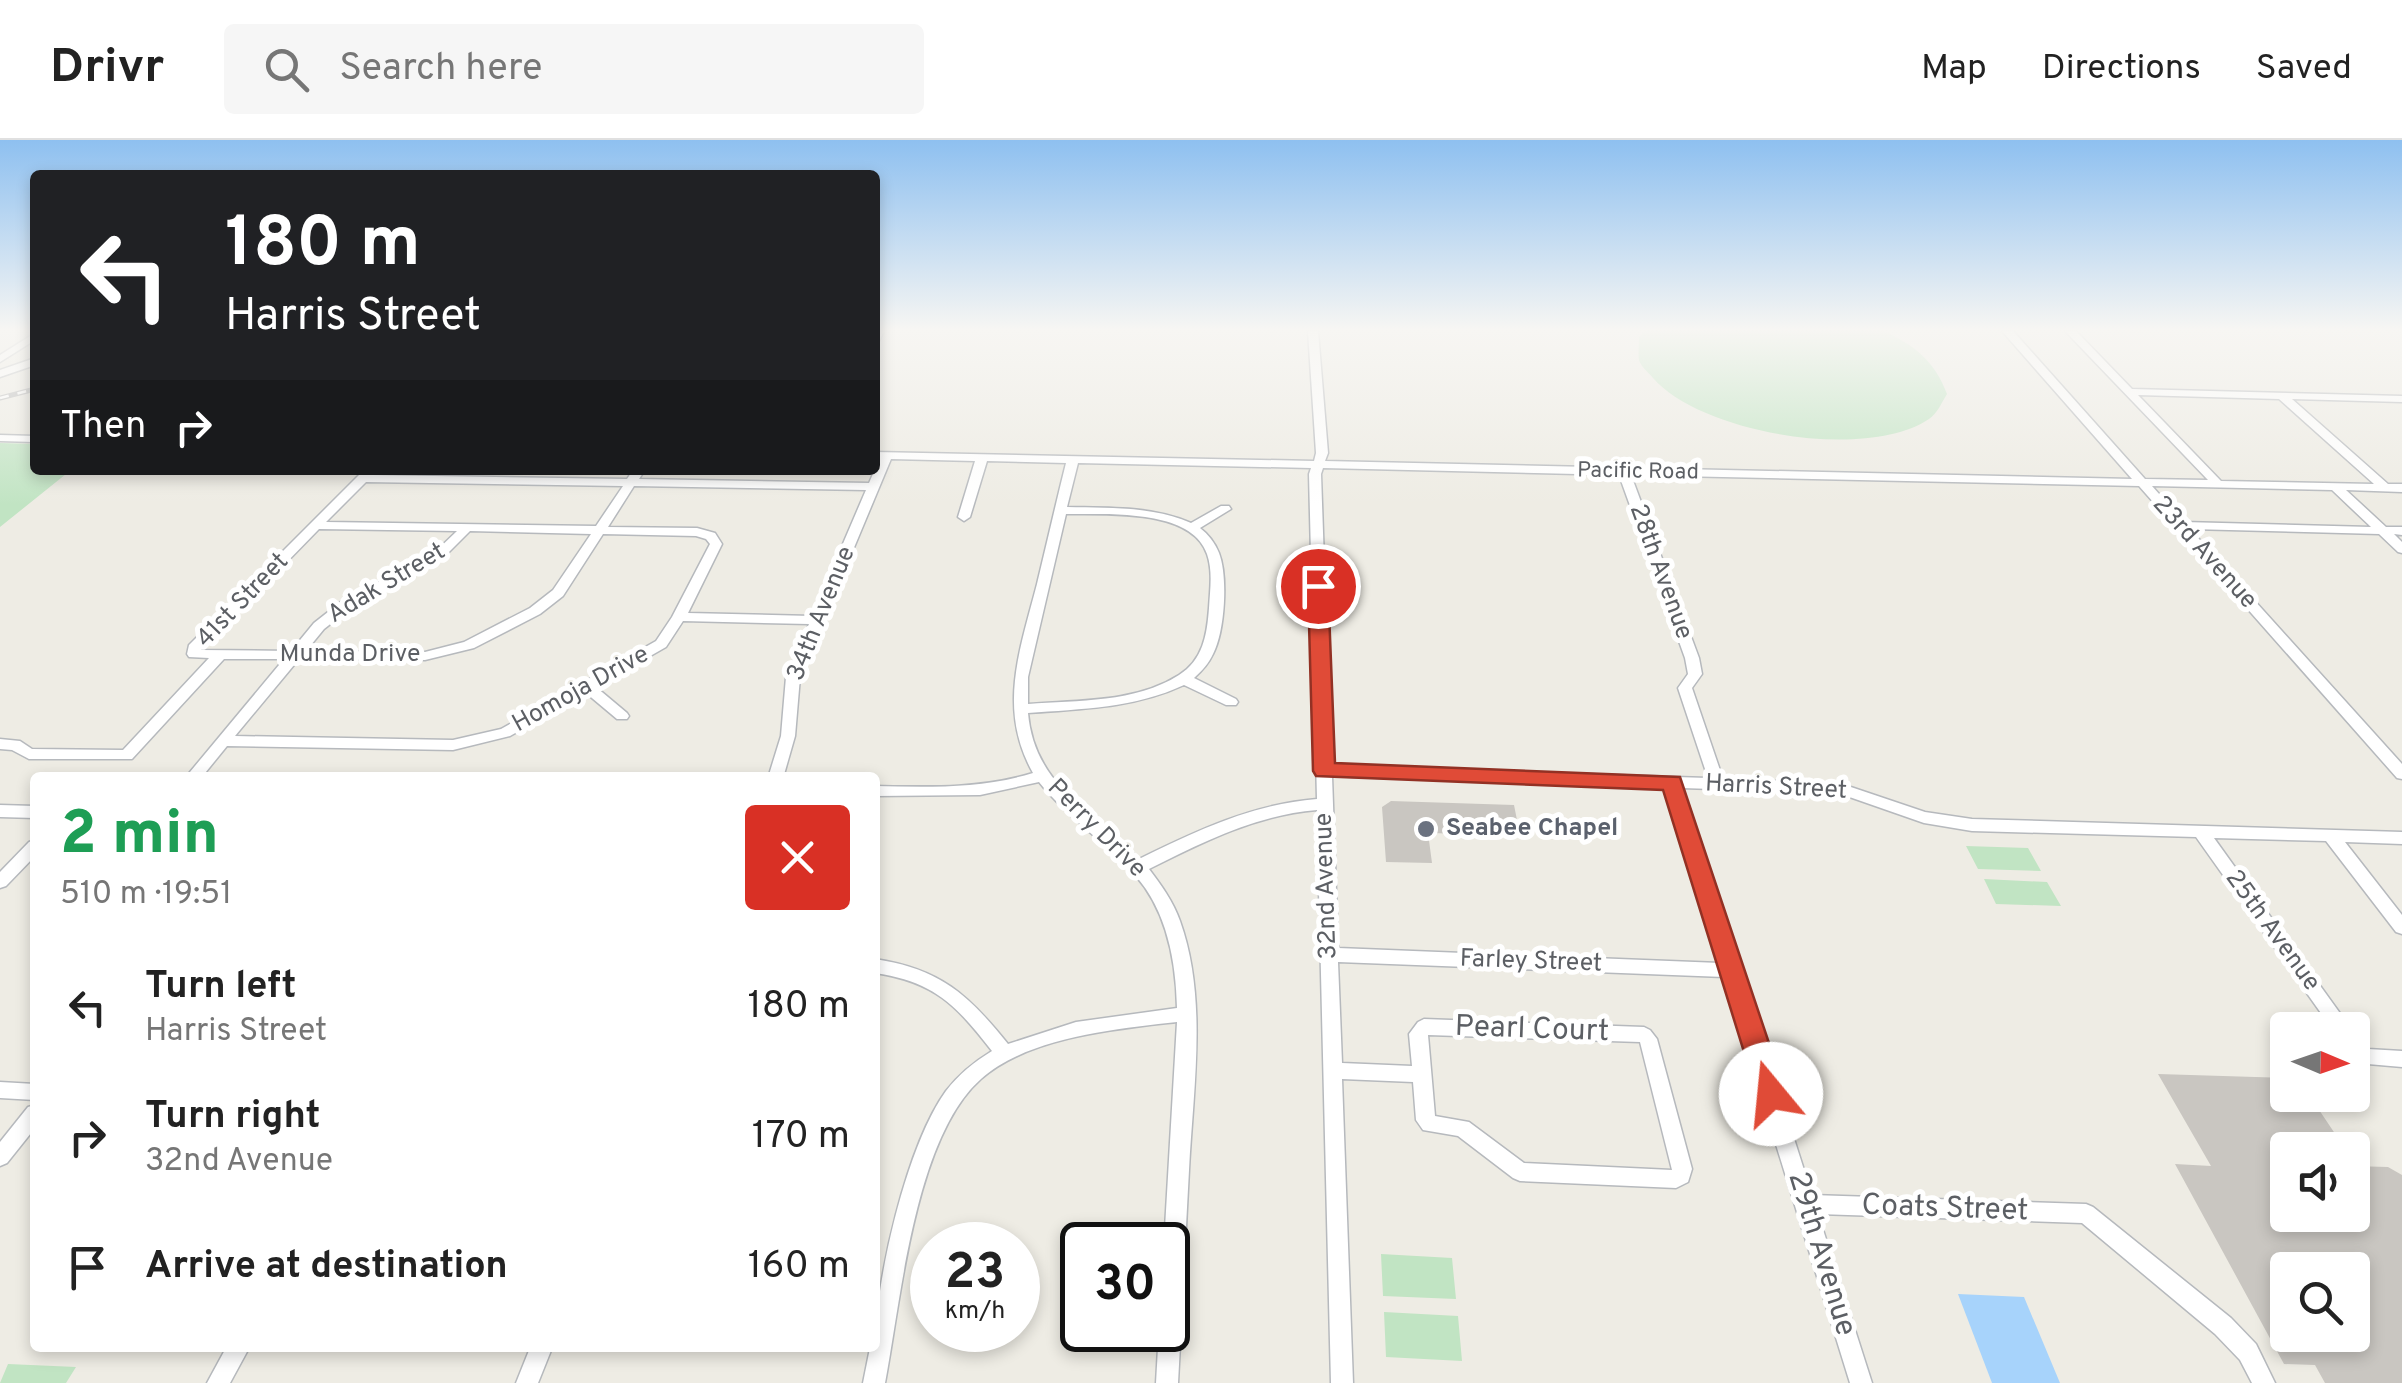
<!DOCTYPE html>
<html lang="en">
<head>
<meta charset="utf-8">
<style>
  body { margin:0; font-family:Overpass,sans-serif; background:#f6f6f6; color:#222; height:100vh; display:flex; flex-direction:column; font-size:38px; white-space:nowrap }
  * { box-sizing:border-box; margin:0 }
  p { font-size:32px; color:#767676 }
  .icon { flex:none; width:55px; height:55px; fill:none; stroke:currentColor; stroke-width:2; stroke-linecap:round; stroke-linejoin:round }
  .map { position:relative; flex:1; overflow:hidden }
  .side { position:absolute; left:30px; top:632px; width:850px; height:580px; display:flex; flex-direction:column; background:#fff; border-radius:10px; box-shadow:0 5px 15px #0003 }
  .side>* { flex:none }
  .banner { position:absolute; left:30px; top:30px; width:850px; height:305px; border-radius:10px; box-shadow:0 5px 15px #0003; background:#202124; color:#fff; overflow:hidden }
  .needle { width:65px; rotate:92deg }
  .controls { position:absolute; left:2270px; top:872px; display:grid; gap:20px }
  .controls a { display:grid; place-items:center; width:100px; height:100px; border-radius:10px; background:#fff; box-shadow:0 5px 15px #0003; font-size:50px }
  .speed { position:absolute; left:910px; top:1082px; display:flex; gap:20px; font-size:50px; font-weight:700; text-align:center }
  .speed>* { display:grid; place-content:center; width:130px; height:130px; border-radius:50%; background:#fff; box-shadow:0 5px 15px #0003; line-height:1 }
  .speed small { font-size:25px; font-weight:400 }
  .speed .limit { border:5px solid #111; border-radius:15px; background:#fff; color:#111 }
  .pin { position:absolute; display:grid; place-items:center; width:85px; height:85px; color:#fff; margin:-42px; border:5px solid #fff; border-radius:50%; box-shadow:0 2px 10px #0007 }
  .me { position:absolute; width:110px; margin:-55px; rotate:343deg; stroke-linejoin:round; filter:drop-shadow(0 0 8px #0008) }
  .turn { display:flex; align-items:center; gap:35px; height:210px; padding:0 30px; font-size:45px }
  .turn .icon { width:130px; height:130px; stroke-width:2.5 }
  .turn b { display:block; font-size:70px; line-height:85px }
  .then { display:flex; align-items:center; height:95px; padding:0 30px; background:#0003; gap:20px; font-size:38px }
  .round { display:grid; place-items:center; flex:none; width:105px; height:105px; border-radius:10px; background:#f6f6f6 }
  .summary { display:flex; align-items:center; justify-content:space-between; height:170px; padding:0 30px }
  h1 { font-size:60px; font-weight:800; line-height:75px; color:#1e9e55 }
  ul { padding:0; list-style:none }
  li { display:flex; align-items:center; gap:30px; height:130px; padding:0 30px }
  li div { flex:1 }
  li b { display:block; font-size:38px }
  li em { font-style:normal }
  header { display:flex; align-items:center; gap:60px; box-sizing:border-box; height:140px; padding:0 50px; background:#fff; border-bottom:2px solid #e0e0e0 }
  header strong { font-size:48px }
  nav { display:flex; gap:55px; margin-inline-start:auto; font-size:35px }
  .search { width:700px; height:90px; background:#f6f6f6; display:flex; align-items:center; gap:25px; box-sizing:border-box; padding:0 35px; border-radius:10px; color:#767676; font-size:38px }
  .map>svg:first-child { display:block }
</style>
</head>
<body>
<header>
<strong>Drivr</strong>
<div class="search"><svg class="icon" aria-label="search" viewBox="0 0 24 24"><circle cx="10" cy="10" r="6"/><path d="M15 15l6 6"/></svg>Search here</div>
<nav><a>Map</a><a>Directions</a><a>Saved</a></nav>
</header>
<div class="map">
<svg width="2402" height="1243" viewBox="0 0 2402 1243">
  <rect width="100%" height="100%" fill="#eeece4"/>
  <!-- green -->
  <path fill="#c1e4c3" d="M1645,191h239c32,15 51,31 63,63 -5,8 -10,20 -18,25 -62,42 -227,15 -276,-41 -4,-5 -12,-11 -14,-18 -1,-6 0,-16 0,-23z
    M0,303l35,1v26h36l-71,57z
    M1966,706l62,2 13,23 -63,-2z
    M1984,739l63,3 14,24 -65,-2z
    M1381,1114l71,4 4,41 -73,-3z
    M1384,1172l74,4 4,45 -76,-4z
    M8,1224l68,3 -10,16h-66z"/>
  <!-- water -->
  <path fill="#a7d3fb" d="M1958,1154l66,3 36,86h-68z"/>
  <!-- building -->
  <path fill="#c9c6c1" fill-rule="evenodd" d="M1391,661l123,4 4,20 -50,-2 1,11 -41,-1 4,30 -46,-1 -4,-55z
    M2158,934l130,4v17h21l37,55h-58v65h64v-49l36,1 14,8v208h-77l-10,-18 -31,-1 -109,-200 36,2zM2288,1130h64v65h-64z"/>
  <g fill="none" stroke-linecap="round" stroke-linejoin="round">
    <!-- minor casing -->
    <g stroke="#b6b9bd" stroke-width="3">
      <path id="minor" d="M875,191h9l-5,10 -4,1z
        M1308,191h10l10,122 -3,8 807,18 -130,-148h11l132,148 63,1 -143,-149h11l56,58 270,7v6l-110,-3 96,85h14v8l-56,-2 40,37h16v8l-8,-1 8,8v11l-4,-1 -19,-18 -189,-5 212,235v15l-5,-1 -258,-292 -508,-11 68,183 3,16 -10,14 31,91 116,4 86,29 47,7 430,13v12l-57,-2 57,73v19l-6,-2 -70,-91 -112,-3 138,192h-19l-137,-193 -224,-6 -48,-8 -86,-30 -156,-5 130,407 274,9 7,3 138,111 25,26 19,39h-23l-12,-23 -25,-26 -133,-111 -264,-9 54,169h-22l-126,-406 -386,-15 4,101 70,3 -3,-32 9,-12 6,-3 220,8 6,3 7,9 35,130 -4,13 -12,6 -156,-7 -7,-3 -55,-42 -35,-6 -7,-10 -3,-38 -71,-3 11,304h-22l-14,-573c-61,5 -114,32 -168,59 12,16 24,32 31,52 28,78 13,168 9,249 -4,71 -7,142 -11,213h-22l3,-53h9v-85h-4l13,-223c-61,7 -149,15 -196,57 -66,58 -80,220 -96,304h-22l7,-35h5c0,-67 32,-203 71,-257 13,-17 28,-29 46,-40 -36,-46 -57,-69 -117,-78v-14c65,10 93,35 133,85l68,-22 101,-14c-1,-47 -10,-97 -42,-133 -30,-33 -68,-58 -96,-93l-59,13 -105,1v-10c53,1 106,3 158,-13 -36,-64 -13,-123 4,-189 10,-41 19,-81 29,-121l-79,-2 -17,56 -6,4 -6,-4 17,-56 -84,-2 -91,218 -5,59 -12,42h-15l13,-42 5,-59 23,-53 -126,-3 -17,26 -70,40 31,26 2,3 -2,3h-10l-31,-26 -76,43 -57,14 -226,-4 -26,32h-16l99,-119h-60l-92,100h-103l-17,-9 -12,-1v-10l20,2 12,8 91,1 86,-92 -20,-1 -2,-3 2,-9 175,-175h13l-4,5 254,4 6,-9h12l-6,9 230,4 11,-25h-5v-6l439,9 2,-8zM2138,255l141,4 95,85 -153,-3zM1078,323l233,5 -2,6 8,325c-64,5 -121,32 -178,60 -46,-46 -105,-74 -111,-146 54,-4 107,-5 156,-28l42,20h10l2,-3 -2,-3 -42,-21c8,-7 15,-15 19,-24 12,-23 15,-78 6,-101 -4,-10 -11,-19 -19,-25l31,-19 -2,-3h-8l-30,17c-39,-17 -82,-15 -124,-16zM1323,328l296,7 66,183 3,16 -10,14 30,90 -377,-12 -10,-292zM366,342l257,4 -27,40 -270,-4zM634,346l232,4 -54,126 -124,-3 34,-69 -7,-11 -18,-5 -89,-1zM2152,346l180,4 39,37 -187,-5zM1066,374c39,1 125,-6 141,40 6,17 3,36 2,54 -2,27 -6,52 -30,67 -44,28 -101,25 -151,29v-27zM319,389l138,2 -25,24 -90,46 -28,22 -23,28 -90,-1zM470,391l121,3 -38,56 -23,18 -66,34 -39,10 -119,-1 18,-22 28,-22 88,-46zM603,394l93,2 10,3 4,5 -38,73 -16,24 -155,88 -48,11 -218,-4 64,-77 126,1 49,-12 66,-34 23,-18zM1332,636l334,12 54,175 -382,-15zM1428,895l212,7 32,128 -148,-7 -55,-41 -34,-6z
        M35,193v7l-35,22v-7z
        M35,218v7l-35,12v-7z
        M0,295l35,1v6l-35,-1z
        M0,665l35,1v12l-35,-1z
        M35,700v16l-29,30 -6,2v-16l29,-30z
        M2352,895l7,3 9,11 34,2v16l-46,-4 -4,-6z
        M0,942l35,2v16l-35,-2z
        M35,965v23l-28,35 -7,3v-24l28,-35z
        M226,1208h23l-19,35h-23z
        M530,1208h22l-14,35h-22z"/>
    </g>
    <!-- minor -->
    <use href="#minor" fill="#fff" fill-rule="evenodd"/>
    <!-- rail casing -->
    <g stroke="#b4b5b5" stroke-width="5">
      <path id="rail" d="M0,258l35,-9"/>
    </g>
    <!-- rail -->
    <use href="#rail" stroke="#fff" stroke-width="2.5" stroke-dasharray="9" stroke-linecap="butt"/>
  </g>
  <!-- sky -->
  <linearGradient id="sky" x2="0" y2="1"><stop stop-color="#8ec0f0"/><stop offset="0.52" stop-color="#f7f6f3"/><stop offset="1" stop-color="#f7f6f3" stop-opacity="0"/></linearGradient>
  <rect width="2402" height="365" fill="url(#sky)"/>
  <!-- route -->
  <path fill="#e04b37" stroke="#923124" stroke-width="2.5" d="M1318,440l10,6 7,177 345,14 106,317 -5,9 -10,3 -10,-3 -4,-9 -94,-304 -347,-14 -3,-5 -5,-185z"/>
  <!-- markers -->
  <circle fill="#6b7280" stroke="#fff" stroke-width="4" cx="1426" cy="689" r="10"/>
  <g text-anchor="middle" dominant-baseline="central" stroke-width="10" stroke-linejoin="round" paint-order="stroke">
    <!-- far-street labels -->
    <g font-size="22" fill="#5c5f64" stroke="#fff">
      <text transform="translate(1638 332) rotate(1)">Pacific Road</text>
    </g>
    <!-- street labels -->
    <g font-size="25" fill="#5c5f64" stroke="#fff">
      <text transform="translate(2204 413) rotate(48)">23rd Avenue</text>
      <text transform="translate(1660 432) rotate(70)">28th Avenue</text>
      <text transform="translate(387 444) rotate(-31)">Adak Street</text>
      <text transform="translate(243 461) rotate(-46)">41st Street</text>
      <text transform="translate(822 474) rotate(-68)">34th Avenue</text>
      <text x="350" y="515">Munda Drive</text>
      <text transform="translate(581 550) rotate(-29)">Homoja Drive</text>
      <text transform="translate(1776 648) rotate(3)">Harris Street</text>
      <text transform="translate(1096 689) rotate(45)">Perry Drive</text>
      <text transform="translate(1327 746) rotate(-92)">32nd Avenue</text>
      <text transform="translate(2272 791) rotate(54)">25th Avenue</text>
      <text transform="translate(1531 822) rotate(2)">Farley Street</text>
    </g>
    <!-- worship labels -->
    <g font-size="25" font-weight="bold" fill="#5b616d" stroke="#fff" text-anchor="start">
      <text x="1446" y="689">Seabee Chapel</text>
    </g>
    <!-- near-street labels -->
    <g font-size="30" fill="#5c5f64" stroke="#fff">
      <text transform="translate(1532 890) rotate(2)">Pearl Court</text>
      <text transform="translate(1945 1069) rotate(2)">Coats Street</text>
      <text transform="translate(1821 1114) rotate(73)">29th Avenue</text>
    </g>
  </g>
</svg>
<div class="controls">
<a><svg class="needle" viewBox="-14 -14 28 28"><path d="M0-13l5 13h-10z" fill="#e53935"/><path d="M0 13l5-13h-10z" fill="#767676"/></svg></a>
<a><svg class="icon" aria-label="sound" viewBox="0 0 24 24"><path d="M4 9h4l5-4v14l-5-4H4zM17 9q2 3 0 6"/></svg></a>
<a><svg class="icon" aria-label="search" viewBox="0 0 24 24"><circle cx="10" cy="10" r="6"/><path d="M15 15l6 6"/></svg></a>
</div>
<div class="speed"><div>23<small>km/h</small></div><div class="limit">30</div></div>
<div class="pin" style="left:1318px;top:446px;background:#d93025"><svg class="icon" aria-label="arrive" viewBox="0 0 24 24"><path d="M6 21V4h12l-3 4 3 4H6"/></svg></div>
<svg class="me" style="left:1771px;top:954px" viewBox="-20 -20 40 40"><circle r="19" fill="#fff"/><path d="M0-13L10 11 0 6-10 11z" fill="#e04b37"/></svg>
<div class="banner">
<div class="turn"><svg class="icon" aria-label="left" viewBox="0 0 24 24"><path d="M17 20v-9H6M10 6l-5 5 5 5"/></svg><div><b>180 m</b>Harris Street</div></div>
<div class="then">Then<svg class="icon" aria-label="right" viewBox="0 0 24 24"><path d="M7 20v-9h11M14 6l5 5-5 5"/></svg></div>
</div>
<section class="side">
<div class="summary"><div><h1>2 min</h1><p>510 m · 19:51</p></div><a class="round" style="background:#d93025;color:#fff"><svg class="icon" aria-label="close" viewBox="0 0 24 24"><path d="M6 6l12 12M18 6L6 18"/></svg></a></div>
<ul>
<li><svg class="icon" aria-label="left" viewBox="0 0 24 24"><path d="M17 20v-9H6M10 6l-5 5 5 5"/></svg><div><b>Turn left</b><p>Harris Street</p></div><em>180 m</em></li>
<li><svg class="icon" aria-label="right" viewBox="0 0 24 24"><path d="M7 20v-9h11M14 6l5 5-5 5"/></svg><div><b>Turn right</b><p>32nd Avenue</p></div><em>170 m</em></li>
<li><svg class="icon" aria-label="arrive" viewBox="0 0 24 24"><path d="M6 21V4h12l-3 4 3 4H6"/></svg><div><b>Arrive at destination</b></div><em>160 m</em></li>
</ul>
</section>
</div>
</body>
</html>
